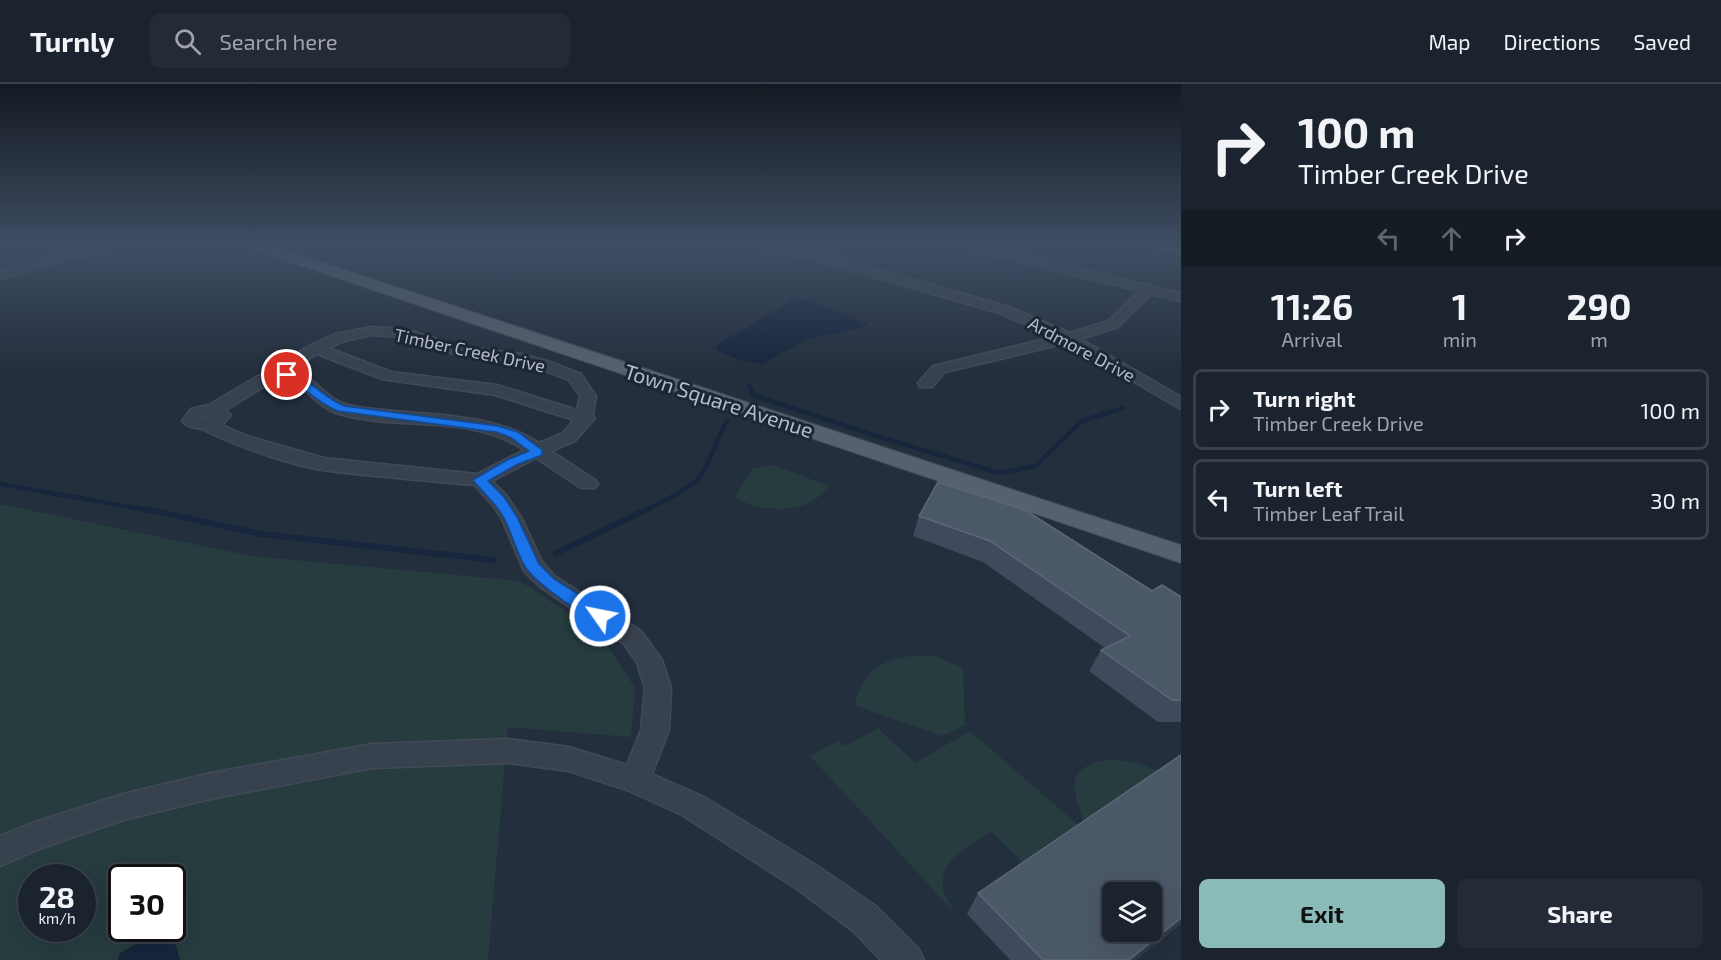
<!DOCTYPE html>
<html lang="en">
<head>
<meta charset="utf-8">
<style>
  body { margin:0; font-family:"Exo 2",sans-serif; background:#242b36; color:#f1f3f6; height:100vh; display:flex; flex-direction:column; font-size:22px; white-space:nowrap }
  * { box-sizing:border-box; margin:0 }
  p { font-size:20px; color:#a0a4aa }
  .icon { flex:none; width:33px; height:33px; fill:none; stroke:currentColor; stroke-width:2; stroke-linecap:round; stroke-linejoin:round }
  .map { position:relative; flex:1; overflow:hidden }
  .panel { display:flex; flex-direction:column; background:#1b232e; width:540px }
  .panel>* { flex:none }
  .banner { background:#1b232e; color:#f1f3f6; overflow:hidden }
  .controls { position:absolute; left:1102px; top:798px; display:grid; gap:12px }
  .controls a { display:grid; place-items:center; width:60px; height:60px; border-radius:9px; background:#1b232e; box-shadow:0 6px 24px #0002,0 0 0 2px #39404a; font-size:30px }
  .speed { position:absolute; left:18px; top:780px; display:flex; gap:12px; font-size:30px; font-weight:700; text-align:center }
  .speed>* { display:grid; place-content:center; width:78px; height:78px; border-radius:50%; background:#1b232e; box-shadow:0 6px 24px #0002,0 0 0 2px #39404a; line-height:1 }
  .speed small { font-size:15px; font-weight:400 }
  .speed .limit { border:3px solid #111; border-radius:9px; background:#fff; color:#111 }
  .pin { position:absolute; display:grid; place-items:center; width:51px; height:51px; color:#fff; margin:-26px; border:3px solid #fff; border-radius:50%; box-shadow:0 2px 6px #0007 }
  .me { position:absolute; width:66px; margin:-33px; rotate:303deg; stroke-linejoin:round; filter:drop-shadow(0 0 4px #0008) }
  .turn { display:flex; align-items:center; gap:21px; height:126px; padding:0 18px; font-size:27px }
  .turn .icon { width:78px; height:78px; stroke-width:2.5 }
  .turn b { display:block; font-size:42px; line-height:51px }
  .lanes { display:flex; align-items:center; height:57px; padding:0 18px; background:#0003; justify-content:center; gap:30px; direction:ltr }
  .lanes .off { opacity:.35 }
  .eta { display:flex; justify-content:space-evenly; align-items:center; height:102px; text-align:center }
  .eta b { font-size:36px; font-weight:700; line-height:42px }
  .cta { display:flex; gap:12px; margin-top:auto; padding:12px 18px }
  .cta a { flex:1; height:69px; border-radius:9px; background:#8bbbb9; color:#111; font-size:24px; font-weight:700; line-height:69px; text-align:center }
  .cta a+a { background:#242b36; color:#f1f3f6 }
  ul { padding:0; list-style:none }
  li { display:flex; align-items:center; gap:18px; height:81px; margin:0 12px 9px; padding:0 6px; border:3px solid #39404a; border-radius:9px }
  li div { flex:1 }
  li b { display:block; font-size:22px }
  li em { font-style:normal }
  header { display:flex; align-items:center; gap:36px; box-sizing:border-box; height:84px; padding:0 30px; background:#1b232e; border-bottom:2px solid #39404a }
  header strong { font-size:28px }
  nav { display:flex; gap:33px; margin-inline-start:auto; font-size:21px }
  .search { width:420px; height:54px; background:#242b36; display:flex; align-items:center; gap:15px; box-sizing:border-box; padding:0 21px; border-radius:9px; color:#a0a4aa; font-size:22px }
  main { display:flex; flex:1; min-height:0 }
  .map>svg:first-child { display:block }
</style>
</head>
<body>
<header>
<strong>Turnly</strong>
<div class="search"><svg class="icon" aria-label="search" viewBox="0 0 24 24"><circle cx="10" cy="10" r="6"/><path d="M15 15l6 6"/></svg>Search here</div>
<nav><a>Map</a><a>Directions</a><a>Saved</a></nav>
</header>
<main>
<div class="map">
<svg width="1181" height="876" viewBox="0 0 1181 876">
  <rect width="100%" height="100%" fill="#242f3e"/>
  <!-- green -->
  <path fill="#263c3f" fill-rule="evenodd" d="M773,381l56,21c-22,30 -64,27 -95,12l19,-30z
    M0,420l252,52 268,25 80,53 35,54 -4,49 -123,-10 -20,233h-488zM32,794h50v50h-50zM122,794h50v50h-50z
    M910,572h25l28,12 2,57 -23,11 -88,-31c14,-37 17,-40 56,-49z
    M878,644l37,35 55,-32 115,100c-1,-16 -13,-34 -10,-51 2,-7 10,-13 16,-16 28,-10 52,1 78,11l-139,95 -39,-38c-19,13 -52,27 -48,56 1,7 7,16 10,23l-143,-155 28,-15 7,5z"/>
  <!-- water -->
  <path fill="#17263c" d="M795,214l18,4 55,22 -4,3 -59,13 -42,24 -21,-3 -26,-11v-3l6,-5z
    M153,850l21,4 6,22h-62l2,-7z"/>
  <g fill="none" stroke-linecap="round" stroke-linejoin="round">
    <!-- stream-far1 -->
    <path stroke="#17263c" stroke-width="4.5" d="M749,301l4,10 117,39 129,39 36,-7 47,-45 41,-13
      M0,400l152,27
      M645,427c15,-9 42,-20 53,-32 12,-13 18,-41 29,-58"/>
    <!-- stream -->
    <path stroke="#17263c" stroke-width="6" d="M145,425l116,25 233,26
      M556,469l92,-44"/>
    <!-- minor casing -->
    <g stroke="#414a57" stroke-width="3">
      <path id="minor" d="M91,162h20l-2,3 -109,30v-8z
        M765,162h23l32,7 189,54 61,26 38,-12 31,-30 -171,-42 -2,-3h21l194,47v8l-30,-7 -33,33 -37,12 100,58v12l-114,-66 -122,29 -13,15h-12l-2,-4 15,-17 121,-29 -55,-24 -186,-54 -46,-10z
        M372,243l33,2 58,18 59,7 28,8 31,12 15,22 -3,19 2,3 -20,23 -24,10 44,29 3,4 -3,4h-14l-45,-30 -44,23 14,14 15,22 21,45 14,15 85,54 21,29 9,28 -2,42 -17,44 52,23 115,70 58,40 41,41 6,12h-43l-28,-29 -56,-42 -115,-74 -55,-25 -58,-19 -61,-8 -136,5 -161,31 -88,21 -84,29 -39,17v-30l32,-13 91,-29 88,-21 161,-29 136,-5 61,8 58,18 14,-35 4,-42 -8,-25 -14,-20 -83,-56 -16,-16 -23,-54 -10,-14 -17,-18c-50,-5 -101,-8 -151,-15 -33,-5 -87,-24 -117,-39 -8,-5 -17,-1 -24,-10l9,-12 18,-4 102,-60 24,-11zM372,251l31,2 58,19 60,8 17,4 31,12 11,16 -3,14 -80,-25 -106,-13 -62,-24 15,-7zM317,270l65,25 113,16 79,25 -11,13 -24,10c-55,-36 -129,-25 -191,-38 -16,-4 -25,-16 -38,-26 -6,-4 -14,-6 -21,-8zM278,294c5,2 12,3 17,6 15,8 24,23 41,29 60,19 134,0 188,37l-47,24 -153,-16 -77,-22 -25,-11 9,-10 -5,-5zM206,332h6l-11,3z"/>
    </g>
    <!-- major casing -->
    <g stroke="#414a57" stroke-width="2">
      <path id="major" d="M250,162h22l909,299v18l-929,-314z"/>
    </g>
    <!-- highway casing -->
    <g stroke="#434c59" stroke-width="3">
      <path id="highway" d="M1155,162h26v9l-23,-5z"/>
    </g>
    <!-- minor -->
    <use href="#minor" fill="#38414e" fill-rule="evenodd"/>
    <!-- major -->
    <use href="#major" fill="#56606e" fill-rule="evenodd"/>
    <!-- highway -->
    <use href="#highway" fill="#746855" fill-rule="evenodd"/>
  </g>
  <!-- wall -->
  <path fill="#3f4b5c" d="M919,432l233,75 29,6v125h-23l-69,-51 12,-21 4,-2 -122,-86 -70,-26z
    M978,809l158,67h-126l-43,-46z"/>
  <!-- shaded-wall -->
  <path fill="#2f3b4b" d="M1181,834v6l-45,36h-7z"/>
  <!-- building -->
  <path fill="#4b5868" stroke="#5c6777" stroke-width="1.5" fill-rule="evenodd" d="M938,398l87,28 127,81 10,-6 19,12v103h-9l-71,-50 29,-14 -140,-95 -71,-25z
    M1181,671v163l-52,42h-86l-65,-67zM1113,808h39v40h-39z"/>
  <!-- sky -->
  <linearGradient id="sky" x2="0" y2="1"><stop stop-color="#141a22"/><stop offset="0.57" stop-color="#3f4d63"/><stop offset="1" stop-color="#3f4d63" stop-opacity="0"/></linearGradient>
  <rect width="1181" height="285" fill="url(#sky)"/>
  <!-- route -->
  <path fill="#1a73e8" stroke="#114b97" stroke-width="1.5" d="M287,288c23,7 36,25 57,34l154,20 20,6 24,18v5l-26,10 -28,16 16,16 13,20 22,47 15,15 52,33 2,4 -2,4c-15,4 -71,-38 -80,-52 -10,-16 -14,-36 -23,-52 -8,-14 -20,-23 -30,-36l34,-20 22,-9 -19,-14 -14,-5 -158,-21c-20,-8 -34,-25 -54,-33v-5z"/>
  <g text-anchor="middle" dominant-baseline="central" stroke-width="6" stroke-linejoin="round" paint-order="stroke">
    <!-- far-street labels -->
    <g font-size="18" fill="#b4bcc9" stroke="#1d2633">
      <text transform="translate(1082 265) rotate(28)">Ardmore Drive</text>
      <text transform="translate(470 266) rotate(12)">Timber Creek Drive</text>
    </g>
    <!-- street labels -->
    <g font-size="21" fill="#b4bcc9" stroke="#1d2633">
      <text transform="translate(719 316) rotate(18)">Town Square Avenue</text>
    </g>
  </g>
</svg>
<div class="controls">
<a><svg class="icon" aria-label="layers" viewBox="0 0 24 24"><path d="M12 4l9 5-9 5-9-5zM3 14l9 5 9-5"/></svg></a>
</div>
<div class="speed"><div>28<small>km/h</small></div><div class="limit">30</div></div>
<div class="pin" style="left:287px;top:291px;background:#d93025"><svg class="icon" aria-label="arrive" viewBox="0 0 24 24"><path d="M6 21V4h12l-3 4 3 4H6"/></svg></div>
<svg class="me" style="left:600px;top:532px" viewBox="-20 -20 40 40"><circle r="17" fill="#1a73e8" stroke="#fff" stroke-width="3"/><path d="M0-11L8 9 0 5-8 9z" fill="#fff"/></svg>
</div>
<section class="panel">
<div class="banner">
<div class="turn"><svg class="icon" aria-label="right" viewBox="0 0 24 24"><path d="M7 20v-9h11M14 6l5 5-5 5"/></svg><div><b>100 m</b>Timber Creek Drive</div></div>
<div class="lanes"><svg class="icon off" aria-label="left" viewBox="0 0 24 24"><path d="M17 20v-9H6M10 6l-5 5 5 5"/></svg><svg class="icon off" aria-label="ahead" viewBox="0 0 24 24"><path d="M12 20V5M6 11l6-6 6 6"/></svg><svg class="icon" aria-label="right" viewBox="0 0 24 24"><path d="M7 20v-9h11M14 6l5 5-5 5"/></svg></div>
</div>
<div class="eta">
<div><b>11:26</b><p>Arrival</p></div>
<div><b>1</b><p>min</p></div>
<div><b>290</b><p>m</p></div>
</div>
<ul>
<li><svg class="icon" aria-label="right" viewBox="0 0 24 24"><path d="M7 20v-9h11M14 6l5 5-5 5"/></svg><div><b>Turn right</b><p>Timber Creek Drive</p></div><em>100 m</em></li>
<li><svg class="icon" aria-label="left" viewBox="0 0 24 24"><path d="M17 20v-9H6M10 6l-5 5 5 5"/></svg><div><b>Turn left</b><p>Timber Leaf Trail</p></div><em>30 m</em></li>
</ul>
<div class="cta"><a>Exit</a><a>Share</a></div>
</section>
</main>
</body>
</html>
